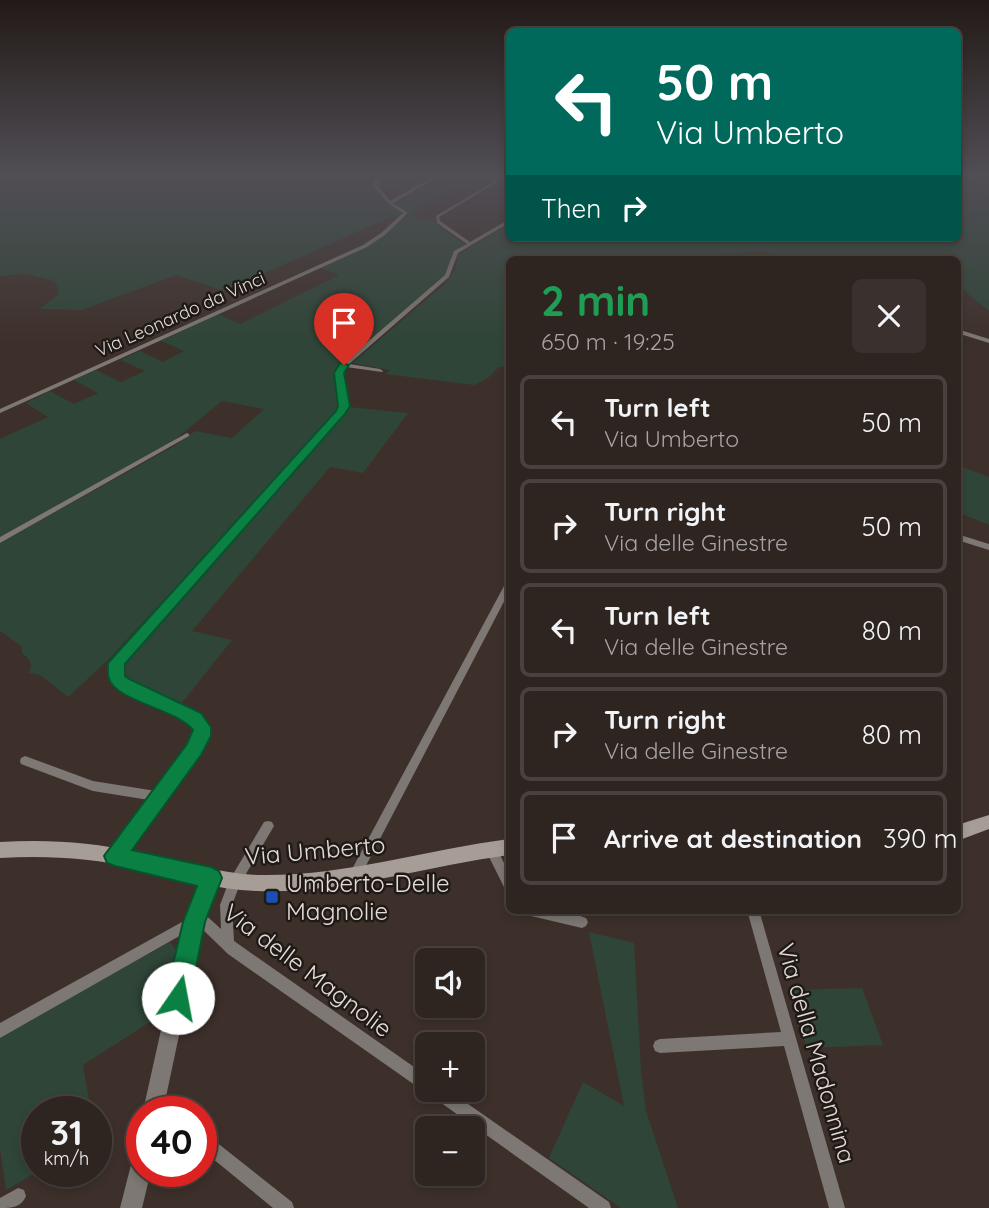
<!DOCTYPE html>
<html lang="en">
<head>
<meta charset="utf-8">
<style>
  body { margin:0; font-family:Quicksand,sans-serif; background:#3a302d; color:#f1f3f6; height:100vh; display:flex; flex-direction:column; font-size:26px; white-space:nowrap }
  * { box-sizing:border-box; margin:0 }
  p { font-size:23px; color:#a7a4a5 }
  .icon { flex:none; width:38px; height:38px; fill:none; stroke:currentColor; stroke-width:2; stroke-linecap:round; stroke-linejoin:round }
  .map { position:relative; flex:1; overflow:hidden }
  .side { position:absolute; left:506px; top:256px; width:455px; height:658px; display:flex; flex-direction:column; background:#2e2420; border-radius:10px; box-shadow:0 4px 10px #0003,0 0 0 2px #49413e }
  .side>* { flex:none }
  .banner { position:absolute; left:506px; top:28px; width:455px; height:214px; border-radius:10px; box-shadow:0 4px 10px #0003,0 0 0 2px #49413e; background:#00695c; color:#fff; overflow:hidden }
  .buttons { position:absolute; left:415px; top:948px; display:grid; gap:14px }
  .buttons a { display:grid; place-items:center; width:70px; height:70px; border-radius:10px; background:#2e2420; box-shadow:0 4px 10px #0003,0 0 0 2px #49413e; font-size:35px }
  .speed { position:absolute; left:21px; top:1096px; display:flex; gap:14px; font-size:35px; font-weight:700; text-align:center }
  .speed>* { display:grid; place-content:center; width:91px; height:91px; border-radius:50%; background:#2e2420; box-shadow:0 4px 10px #0003,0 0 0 2px #49413e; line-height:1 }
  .speed small { font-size:18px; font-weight:400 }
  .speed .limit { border:10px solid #d22; background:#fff; color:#111 }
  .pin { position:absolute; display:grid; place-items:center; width:60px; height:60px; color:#fff; margin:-72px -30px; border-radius:50% 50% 50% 0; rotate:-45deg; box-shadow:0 0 7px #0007 }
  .pin .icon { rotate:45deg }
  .me { position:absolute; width:77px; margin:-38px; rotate:12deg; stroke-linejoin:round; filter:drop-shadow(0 0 5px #0008) }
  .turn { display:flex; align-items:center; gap:24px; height:147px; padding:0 35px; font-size:32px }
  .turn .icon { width:91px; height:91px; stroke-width:2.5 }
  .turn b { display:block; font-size:49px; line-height:60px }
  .then { display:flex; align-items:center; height:66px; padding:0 35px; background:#0003; gap:14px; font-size:26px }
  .round { display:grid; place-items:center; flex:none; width:74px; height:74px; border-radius:10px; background:#3a302d }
  .overview { display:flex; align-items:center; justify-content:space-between; height:119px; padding:0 35px }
  h1 { font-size:42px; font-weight:700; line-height:52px; color:#1e9e55 }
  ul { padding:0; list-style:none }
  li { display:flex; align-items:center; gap:21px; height:94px; margin:0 14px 10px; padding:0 21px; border:4px solid #49413e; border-radius:10px }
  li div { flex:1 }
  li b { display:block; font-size:26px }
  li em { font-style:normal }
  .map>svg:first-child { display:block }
</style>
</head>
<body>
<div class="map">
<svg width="989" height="1208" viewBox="0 0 989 1208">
  <rect width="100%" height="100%" fill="#3d302a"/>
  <!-- green -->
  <path fill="#2f4537" d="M0,174h386l-13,10 15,19 15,9 -2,4 -10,1 -167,74 -48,-16 -94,35 -43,-1 20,-15 -4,-13 -29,-7 -26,2z
    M389,174h50l-21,13 -20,-3 -19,3 -2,-6z
    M957,181l32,4v126l-32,-26v-26h-163l-30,-7 -91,4 -10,3h-154v107l-10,1 -11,11 -14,7 -89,-11 5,-4 -38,-7 94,-80 9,-13 3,-15 51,-31v14h448z
    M424,187l23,4 -38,24 21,5 4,-3 1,6 30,22 -13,9 -3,17 -11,11 -100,87c-5,14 6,28 0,42l-230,249 -40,37 -28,-22 -11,-2c4,-11 1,-13 -7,-20l-1,-7 -21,-15v-88l176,-98 19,-14 37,7 32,-29 -42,-8 -50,41 -172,95v-98l48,-22 -22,-14 24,-12 24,13 24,-11 -24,-13 22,-10 25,12 24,-11 -25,-11 20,-9 23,11 21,-11 -23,-10 57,-27 22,10 99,-49 -18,-7 50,-23 37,-30 -1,-4 -12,-6 -1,-3z
    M349,407l59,6 -45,60 -33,-6 -138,164 40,9 -51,64c-13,-6 -57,-21 -57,-35 -1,-9 8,-19 13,-26z
    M957,465l32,12v48l-32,-13z
    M589,932l45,11 7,128 5,40 32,97h-57l-72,-50 34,-76 41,24z
    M170,942l6,8 -18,67 -75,48 8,46h-54v60h2l-33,19 -6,-41v-113z
    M862,988l21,57 -76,3 -17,-58z"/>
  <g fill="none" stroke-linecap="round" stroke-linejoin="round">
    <!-- minor -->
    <path fill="#7d7873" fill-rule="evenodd" d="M385,174h5l-12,8 -1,3 13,16 48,-27h5l-50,29 15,10 -23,22 -18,12 -367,166v-4l363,-164 18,-12 22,-20 -14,-9 -16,-19 2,-5z
      M507,174h2v1l-70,42 1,4 30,21 38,-22h1v3l-51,30 -9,24 -100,87 31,5 3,2 -1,1 -36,-5 -4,6 5,33 -4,7 -221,251v13c15,14 37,19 56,27 11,5 19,12 28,20 4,11 -3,19 -8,28l-79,108 -4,2 -4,-2 -2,-4 2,-4 38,-52 -56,-9 -72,-27 -1,-3 1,-3 4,-2 68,25 63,10 34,-45 7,-11v-6c-24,-24 -68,-27 -85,-51v-15l2,-3 224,-249 3,-5 -5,-33 6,-9 103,-89 9,-24 13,-7 -30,-21 -1,-7z
      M957,329l32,10v4l-32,-10z
      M187,433l2,1v2l-189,107v-6z
      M957,534l32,10v6l-32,-10z
      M509,583v9l-150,287 -4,2 -4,-2 -2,-4 2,-4 153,-285 1,-2z
      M268,821l4,1 2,4 -34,58 -8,21 2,36 193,135v14h21l161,112 2,6h-22l-159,-113 -2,-3 -6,-2 -194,-136 -30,-29 -1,1 -197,112v-15l191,-106 -1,-3 2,-4 4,-2 4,2 21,19 -1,-24 9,-24 35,-59z
      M491,843l4,2 14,28v18l-4,-2 -20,-40 2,-4z
      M525,910c21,0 41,0 61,8l2,4 -2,4 -4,2 -51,-12 -4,-2z
      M747,910h12l86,298h-16l-45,-162 -124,7 -5,-2 -2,-5 2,-5 5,-2 121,-7z
      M201,1132l5,2 86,68 2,6h-21l-72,-59z
      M18,1188l6,2 2,6c-5,12 -15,12 -26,12v-10z"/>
    <!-- tertiary -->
    <path fill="#7d7873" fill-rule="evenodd" d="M211,870l6,2 2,6 -16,44 -40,189h-20l42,-189 20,-50z
      M142,1150v21h9l-9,37h-22l14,-55z"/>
    <!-- secondary -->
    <path fill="#a69e96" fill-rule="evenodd" d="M989,815v14l-32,12v-16z
      M509,839v16c-83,11 -167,39 -252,36 -41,-1 -80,-14 -120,-23 -45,-10 -91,-13 -137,-10v-16c46,-3 92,0 137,10 40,8 79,21 120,23 85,2 168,-25 252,-36z"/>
  </g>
  <!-- sky -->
  <linearGradient id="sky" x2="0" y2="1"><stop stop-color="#221a17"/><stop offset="0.51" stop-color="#514e55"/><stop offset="1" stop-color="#514e55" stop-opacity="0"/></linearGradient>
  <rect width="989" height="343" fill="url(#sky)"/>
  <!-- route -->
  <path fill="#0b8043" stroke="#07532c" stroke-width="2" d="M340,363l9,2 -5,8 6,33 -5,8 -220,250v12l4,3 72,34 10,14v9l-10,19 -69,95 79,17 8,4 3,7 -17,44 -15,76 -4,9 -8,4 -9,-4 -4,-9 18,-76 14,-36 -82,-20 -8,-3 -3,-7 83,-112 6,-14c-17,-21 -77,-29 -84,-51 -2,-5 -1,-11 -1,-16l228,-252 2,-5 -4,-33z"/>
  <!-- markers -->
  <rect fill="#1a4fb4" stroke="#201a17" stroke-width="2.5" x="265" y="890" width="14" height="14" rx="3.5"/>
  <g text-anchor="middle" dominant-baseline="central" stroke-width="5" stroke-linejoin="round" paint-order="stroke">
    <!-- far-street labels -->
    <g font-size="18" fill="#e3dbd6" stroke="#201a17">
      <text transform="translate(180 314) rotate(-24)">Via Leonardo da Vinci</text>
    </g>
    <!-- near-street labels -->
    <g font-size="24" fill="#e3dbd6" stroke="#201a17">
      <text transform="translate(315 850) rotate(-5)">Via Umberto</text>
      <text transform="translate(308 970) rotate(37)">Via delle Magnolie</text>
      <text transform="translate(817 1053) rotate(74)">Via della Madonnina</text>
    </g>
    <!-- near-poi labels -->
    <g font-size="24" fill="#e3dbd6" stroke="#201a17" text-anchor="start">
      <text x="286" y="883">Umberto-Delle<tspan x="286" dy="28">Magnolie</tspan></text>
    </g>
  </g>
</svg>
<div class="buttons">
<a><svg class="icon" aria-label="sound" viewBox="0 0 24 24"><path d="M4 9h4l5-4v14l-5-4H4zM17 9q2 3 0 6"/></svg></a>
<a>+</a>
<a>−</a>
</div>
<div class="speed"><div>31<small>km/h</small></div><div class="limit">40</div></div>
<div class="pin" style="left:344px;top:365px;background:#d93025"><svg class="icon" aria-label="arrive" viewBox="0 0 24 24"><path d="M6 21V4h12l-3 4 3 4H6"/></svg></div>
<svg class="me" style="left:178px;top:998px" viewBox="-20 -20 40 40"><circle r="19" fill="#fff"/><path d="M0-13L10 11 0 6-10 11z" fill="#0b8043"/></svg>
<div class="banner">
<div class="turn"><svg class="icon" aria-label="left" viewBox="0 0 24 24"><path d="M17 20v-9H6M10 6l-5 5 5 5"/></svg><div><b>50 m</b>Via Umberto</div></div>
<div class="then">Then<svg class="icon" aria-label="right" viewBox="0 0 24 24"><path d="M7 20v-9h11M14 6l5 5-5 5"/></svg></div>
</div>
<section class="side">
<div class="overview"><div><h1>2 min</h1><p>650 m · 19:25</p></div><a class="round"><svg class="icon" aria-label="close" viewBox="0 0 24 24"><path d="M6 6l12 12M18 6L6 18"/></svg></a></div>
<ul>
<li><svg class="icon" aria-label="left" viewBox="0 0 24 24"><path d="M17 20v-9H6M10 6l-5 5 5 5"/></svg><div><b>Turn left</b><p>Via Umberto</p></div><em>50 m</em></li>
<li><svg class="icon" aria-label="right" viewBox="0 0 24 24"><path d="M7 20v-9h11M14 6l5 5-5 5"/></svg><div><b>Turn right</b><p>Via delle Ginestre</p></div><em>50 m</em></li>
<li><svg class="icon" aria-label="left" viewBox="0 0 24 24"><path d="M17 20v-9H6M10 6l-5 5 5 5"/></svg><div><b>Turn left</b><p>Via delle Ginestre</p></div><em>80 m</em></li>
<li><svg class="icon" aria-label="right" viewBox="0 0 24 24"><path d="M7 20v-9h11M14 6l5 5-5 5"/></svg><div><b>Turn right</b><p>Via delle Ginestre</p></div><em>80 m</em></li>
<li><svg class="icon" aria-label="arrive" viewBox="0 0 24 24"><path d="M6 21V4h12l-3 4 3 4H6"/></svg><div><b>Arrive at destination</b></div><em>390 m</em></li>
</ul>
</section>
</div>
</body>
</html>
